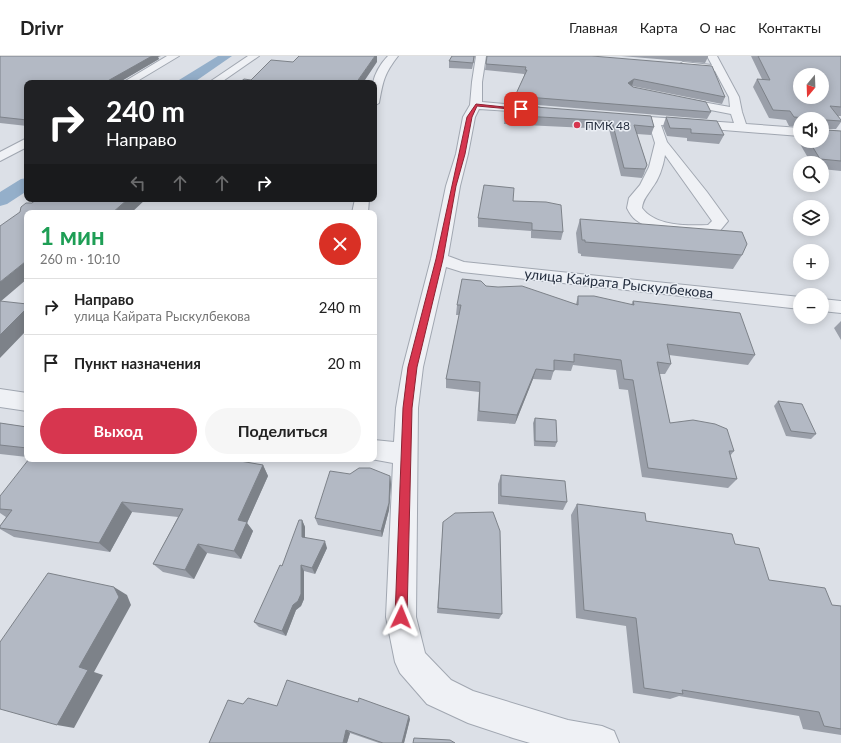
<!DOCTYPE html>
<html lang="ru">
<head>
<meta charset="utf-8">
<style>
  body { margin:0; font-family:Lato,sans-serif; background:#f6f6f6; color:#222; height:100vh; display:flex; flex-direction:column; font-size:15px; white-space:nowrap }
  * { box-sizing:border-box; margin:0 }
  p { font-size:13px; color:#767676 }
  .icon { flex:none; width:22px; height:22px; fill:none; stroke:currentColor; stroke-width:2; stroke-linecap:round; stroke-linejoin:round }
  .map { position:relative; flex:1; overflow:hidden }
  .details { position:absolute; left:24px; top:154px; width:353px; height:252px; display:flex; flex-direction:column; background:#fff; border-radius:8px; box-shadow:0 2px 10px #0003 }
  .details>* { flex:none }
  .guide { position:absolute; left:24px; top:24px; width:353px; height:122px; border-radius:8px; box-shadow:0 2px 10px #0003; background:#202124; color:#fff; overflow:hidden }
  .needle { width:26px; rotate:199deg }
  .fabs { position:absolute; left:793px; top:12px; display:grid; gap:8px }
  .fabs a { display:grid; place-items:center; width:36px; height:36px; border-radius:50%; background:#fff; box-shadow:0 2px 10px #0003; font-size:20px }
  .pin { position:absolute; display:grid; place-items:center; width:34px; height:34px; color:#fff; margin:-17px; border-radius:8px; box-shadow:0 2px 6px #0006 }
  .me { position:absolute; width:44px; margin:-22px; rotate:2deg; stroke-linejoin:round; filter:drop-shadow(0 0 3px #0008) }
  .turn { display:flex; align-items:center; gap:14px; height:84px; padding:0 16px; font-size:18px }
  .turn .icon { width:52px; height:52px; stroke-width:2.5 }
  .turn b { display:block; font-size:28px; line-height:34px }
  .lanes { display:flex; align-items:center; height:38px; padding:0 16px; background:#0003; justify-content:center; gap:20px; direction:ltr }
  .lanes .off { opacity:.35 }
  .round { display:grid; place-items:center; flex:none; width:42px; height:42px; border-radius:21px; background:#f6f6f6 }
  .overview { display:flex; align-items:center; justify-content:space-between; height:68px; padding:0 16px }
  h1 { font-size:24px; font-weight:700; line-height:30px; color:#1e9e55 }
  .cta { display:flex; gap:8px; margin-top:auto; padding:8px 16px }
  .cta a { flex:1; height:46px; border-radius:24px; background:#d7364f; color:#fff; font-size:16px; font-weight:700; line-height:46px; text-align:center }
  .cta a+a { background:#f6f6f6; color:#222 }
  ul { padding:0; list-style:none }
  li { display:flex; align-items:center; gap:12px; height:56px; padding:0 16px; border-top:1px solid #e0e0e0 }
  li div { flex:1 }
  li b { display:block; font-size:15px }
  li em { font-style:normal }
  header { display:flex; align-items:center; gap:24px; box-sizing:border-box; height:56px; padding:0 20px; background:#fff; border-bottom:1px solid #e0e0e0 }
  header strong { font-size:19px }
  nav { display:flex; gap:22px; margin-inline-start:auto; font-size:14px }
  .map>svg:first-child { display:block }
</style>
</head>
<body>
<header>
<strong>Drivr</strong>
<nav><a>Главная</a><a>Карта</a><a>О нас</a><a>Контакты</a></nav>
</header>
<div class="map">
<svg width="841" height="687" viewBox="0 0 841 687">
  <rect width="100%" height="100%" fill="#dce0e7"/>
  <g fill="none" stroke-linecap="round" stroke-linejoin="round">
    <!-- canal -->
    <path fill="#94afca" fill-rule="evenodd" d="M218,0h14l-39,27h-16l2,-3z
      M27,122v13l-20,13 -7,2v-14l21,-13z"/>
    <!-- minor casing -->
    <g stroke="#a1a7b1" stroke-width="2">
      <path id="minor" d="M167,0h12l-45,27h-12z
        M248,0h11l-39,27h-12z
        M388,0h10c-14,18 -15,25 -19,47l-5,3v-23h-1c2,-10 8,-20 15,-27z
        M476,0h10l-4,26v20l56,5 6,3 -6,3 -59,-4 -4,8 -7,37 -8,32 -12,70 16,6 336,35v12l-338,-37 -16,-5 -23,100 -5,41 -2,209 9,36 26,27 22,11 95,29 34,6 12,5 5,12h-89l-17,-5 -45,-15 -41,-19 -27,-31 -5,-11 -9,-45 7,-154 -22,-4h3v-19l20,2 2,-34 7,-41 28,-108 15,-73 10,-32 7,-37 7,-12 2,-23z
        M707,0h10l22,41 3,15 4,12 54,4v8l-139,-11 6,17 40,50 21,29 -10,12 -6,2c-22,0 -58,-1 -76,-15 -4,-3 -7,-8 -9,-12l2,-10 11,-13 9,-18 6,-24 -6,-19 -27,-3 -4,-1 -2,-2 2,-2 4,-1 112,8 -3,-9 -51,-10 -5,-3 5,-3 50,9 -1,-10 -14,-26 -32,-3 -5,-3 5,-3 29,3zM665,99l47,66 -4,4c-21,1 -53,1 -66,-17 1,-9 5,-12 10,-20 7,-9 11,-21 13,-33z
        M27,82v9l-27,14v-9z
        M355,143h14l-1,14h-16z
        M822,243l19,2v12l-19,-2z
        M0,333l27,4v18l-27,-4z"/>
    </g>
    <!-- minor -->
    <use href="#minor" fill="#eff1f5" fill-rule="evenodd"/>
  </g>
  <!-- wall -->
  <path fill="#9a9fa9" d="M0,0l158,1 1,2 -41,24h-91v43l-27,-3z
    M452,0h23l-3,13 -23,-1v-7z
    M592,0l133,41 -3,7 -90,-18 1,1 78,25 -4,7 -193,-16 1,-7 9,-20v-2l-39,-4 1,-6z
    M621,0h87v1l-3,6z
    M751,0h90v60h-3l3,4v2l-5,7h-10v1l15,1v40l-19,-2v-6h-11l-15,-26 4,-7v11h22v-22h-22v8l-11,-1 -3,-6 -17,-2 -16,-31 4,-8h5z
    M505,59l146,1 3,11 -3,8 -14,-1 10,31 -3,9 -2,4 -21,-2 -12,-47 -105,-5z
    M666,61l58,18 -5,9 -32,-3v-3l-20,-2 -4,-10z
    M513,145l50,31 -2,8 -30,-2v-7l-53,-4v-9z
    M580,163l162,36 -9,14 -152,-13v-2l-3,-1 -2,-20z
    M486,230l90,18 2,-8 53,9 2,-4 122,54 -7,10 -79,-10 2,9 -6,10h-6l11,49 64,28 -4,5 7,23 -9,9 -86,-11 -14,-87 -9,-1 -3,-19 -43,-5 -2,6 -17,-1 -3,10 -18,-1 -18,45 -38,-3 2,-29 -33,-4v-9l13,-64h-3l1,-10z
    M841,265v19l-7,-12z
    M778,345l38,33 -5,5 -25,-3 -12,-30z
    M535,362l22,24 -2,5 -21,-1 -1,-23z
    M0,367l27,4v30l-27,-3z
    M240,405l23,4 5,11 -21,47 6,8 -12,28 -34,-6 -13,26 -31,-7 -10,-8 25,-47 -46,-5 -22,40 -96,-15 -14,-8v-3l6,-9 -6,-4v-17z
    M501,419l66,27 -4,8 -65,-6v-20z
    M390,420l1,8 -2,26 -7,27 -64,-12 -3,-7z
    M577,448l158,40 34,36 63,25 9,1v129l-38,-6 -4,-13 -120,-20 -9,3 -37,-6 -7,-67 -50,-8 -5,-103z
    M302,464l3,7v10l22,11 -12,26 -11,-3v28l-3,7 -5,4 -10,26 -27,-9 -5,-5 28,-56z
    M443,466l59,92 -3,5 -62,-6z
    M243,648l34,2 133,13 -6,24h-25l-29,-10 -3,10h-138z"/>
  <!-- shaded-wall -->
  <path fill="#7d8289" d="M152,0h9l-3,1 1,2 -41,24h-14z
    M375,0h2v6l-14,21h-7z
    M634,23l-2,7 -6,3 2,-6z
    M128,143h18l-15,14h-19z
    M25,206l2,3v14l-27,23v-20z
    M27,252v22l-27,28v-23z
    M536,313l-3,10 -18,45 2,-9z
    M263,409l5,11 -21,47 6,8 -12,28 -7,-8 4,-31z
    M390,420l1,8 -2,26 -7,27 -1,-6z
    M122,446l10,10 -22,40 -11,-9z
    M302,464l3,7v16l-3,-6z
    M325,485l2,7 -12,26 -3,-6z
    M198,488l9,9 -13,26 -9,-9z
    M301,509l3,6v28l-3,7 -5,4 -10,26 -4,-5z
    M114,531l13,8 4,10 -37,67 9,3 -29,53 -17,-3 22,-58z
    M409,660l1,3 -6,24h-2z
    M346,674l4,3 -3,10h-4z"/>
  <!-- building -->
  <path fill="#b3b9c4" stroke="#7d8289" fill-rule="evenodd" d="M0,0h152l-48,27h-77v37l-27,-3z
    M299,0h76l-19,27h-117l5,-4 7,1 20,-20 22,2z
    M452,0h22l-1,7 -24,-2z
    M487,0h105l120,10 13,31 -91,-18 -6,4 5,4 73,15 5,10 -196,-16 12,-26h-2l1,-3 -40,-3z
    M758,0h83v51l-11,-1 11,14v1l-15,-1v10l15,1v30l-21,-2 -11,-18h13v-22h-16v-1l-12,-1 -4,-6 -17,-1 -16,-31 13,1zM800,19h22v22h-22z
    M510,49l141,11 3,11 -20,-2 13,40 -2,4 -21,-1 -12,-47 -107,-6z
    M666,61l51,4 7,14 -33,-2v-4l-21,-1z
    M484,129l30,3 -1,13 33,1 15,3 2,27 -31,-2v-7l-54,-5z
    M37,143h91l-16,14h-85v50l-2,-1 -25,20v-56l20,-14 1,-5 5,-4h6z
    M580,163l162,13 5,12 -5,11 -157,-13v-2h-3z
    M462,223l19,2 5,5 12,1 24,-1 56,19v-9h16l40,9 -1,-4 107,12 15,42 -88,-11 4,20 -14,-2 13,61 23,-3 22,4 12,5 7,22h-5l8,28 -89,-11 -15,-88 -9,-1 -3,-19 -47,-6v8l-20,-2v11l-18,-2 -19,46 -38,-4 1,-29 -34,-3 15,-74h-4z
    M0,245l27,3v4l-27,27z
    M778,345l24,3 14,30 -25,-3z
    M535,362l21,2 1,22 -22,-1z
    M0,367l27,4v21l-27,-3z
    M29,403h207l4,2 23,4 -25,55 9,2 -13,29 -36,-7 -13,26 -32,-6 30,-55 -61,-7 -23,41 -99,-15v-2l12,-16 -12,-1v-13z
    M359,412h11l20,8 -1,27 -8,28 -66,-13 15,-47 20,3z
    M501,419l64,6 2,21 -66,-6z
    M577,448l68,9 1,8 86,13 3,10 24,4 10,32 56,8 7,17 9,1v123l-17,-3 -5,-14 -137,-22 1,4 -39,-6 -8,-70 -52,-8z
    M493,456l7,19 2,83 -64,-6 5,-86 12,-9z
    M299,464h3v17l23,4 -13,27 -11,-3v29l-3,7 -5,4 -11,26 -28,-9 26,-57 2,1z
    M48,517l66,14 5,10 -40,70 9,3 -31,55 -57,-16v-67z
    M287,624l71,22 1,-4 50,18 -7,27h-19l-37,-13 -3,13h-134l19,-43 15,4 5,-6 29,8z
    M414,682l36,2 5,3h-42z"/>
  <!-- route -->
  <path fill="#d7364f" stroke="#8c2333" d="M476,48l47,5 -2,1 -44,-4 -5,11 -7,37 -9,32 -13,73 -26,108 -5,41 -5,209 -2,5 -4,1 -5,-1 -1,-5 8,-209 5,-41 28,-108 31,-142z"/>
  <!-- markers -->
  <circle fill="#d7364f" stroke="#ebeff5" stroke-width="1.5" cx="577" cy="69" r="4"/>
  <g text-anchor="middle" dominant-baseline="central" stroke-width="3" stroke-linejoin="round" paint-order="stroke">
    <!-- far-poi labels -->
    <g font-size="12" fill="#252e3e" stroke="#ebeff5" text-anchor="start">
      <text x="585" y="69">ПМК 48</text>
    </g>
    <!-- street labels -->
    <g font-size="14" fill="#252e3e" stroke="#ebeff5">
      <text transform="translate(619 227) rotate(6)">улица Кайрата Рыскулбекова</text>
    </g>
  </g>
</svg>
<div class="fabs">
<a><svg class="needle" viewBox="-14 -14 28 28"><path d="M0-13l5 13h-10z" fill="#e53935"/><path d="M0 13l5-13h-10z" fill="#767676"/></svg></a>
<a><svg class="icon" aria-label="sound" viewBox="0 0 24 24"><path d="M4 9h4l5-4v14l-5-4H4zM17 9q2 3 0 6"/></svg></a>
<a><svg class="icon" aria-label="search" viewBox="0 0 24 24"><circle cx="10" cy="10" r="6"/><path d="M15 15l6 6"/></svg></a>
<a><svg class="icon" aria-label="layers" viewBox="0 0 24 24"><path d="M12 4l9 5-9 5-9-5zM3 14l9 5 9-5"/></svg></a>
<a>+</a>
<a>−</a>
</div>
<div class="pin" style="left:521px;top:53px;background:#d93025"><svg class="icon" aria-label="arrive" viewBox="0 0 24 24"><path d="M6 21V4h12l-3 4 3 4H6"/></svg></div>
<svg class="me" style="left:401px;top:561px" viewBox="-20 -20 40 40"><path d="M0-17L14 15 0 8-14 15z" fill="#d7364f" stroke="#fff" stroke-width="4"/></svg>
<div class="guide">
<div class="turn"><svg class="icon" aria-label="right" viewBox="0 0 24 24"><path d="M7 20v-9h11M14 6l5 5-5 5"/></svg><div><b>240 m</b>Направо</div></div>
<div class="lanes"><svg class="icon off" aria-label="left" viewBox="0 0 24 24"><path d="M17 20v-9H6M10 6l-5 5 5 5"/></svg><svg class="icon off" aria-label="ahead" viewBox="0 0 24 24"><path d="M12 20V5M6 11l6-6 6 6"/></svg><svg class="icon off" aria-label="ahead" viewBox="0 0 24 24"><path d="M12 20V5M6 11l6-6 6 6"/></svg><svg class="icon" aria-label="right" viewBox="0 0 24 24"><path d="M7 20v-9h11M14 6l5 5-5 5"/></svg></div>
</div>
<section class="details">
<div class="overview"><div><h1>1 мин</h1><p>260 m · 10:10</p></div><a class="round" style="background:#d93025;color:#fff"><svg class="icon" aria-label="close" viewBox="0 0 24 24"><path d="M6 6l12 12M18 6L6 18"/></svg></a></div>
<ul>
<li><svg class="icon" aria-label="right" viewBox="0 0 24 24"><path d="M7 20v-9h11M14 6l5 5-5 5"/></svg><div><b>Направо</b><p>улица Кайрата Рыскулбекова</p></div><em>240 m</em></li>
<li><svg class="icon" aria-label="arrive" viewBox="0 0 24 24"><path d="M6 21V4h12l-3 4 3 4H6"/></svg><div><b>Пункт назначения</b></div><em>20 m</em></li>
</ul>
<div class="cta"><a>Выход</a><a>Поделиться</a></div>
</section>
</div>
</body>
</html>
